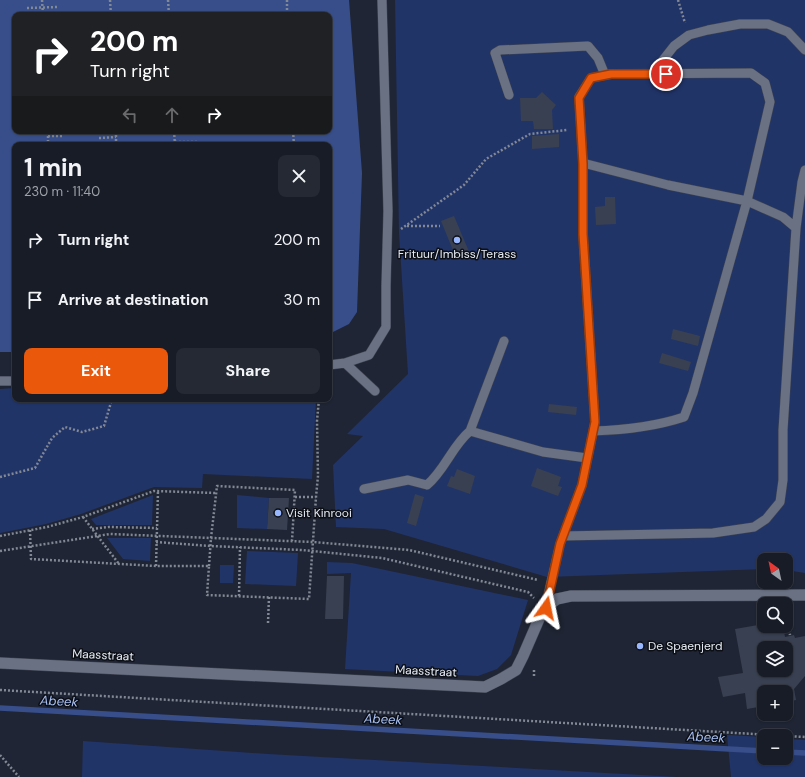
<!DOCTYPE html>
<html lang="en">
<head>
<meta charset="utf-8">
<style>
  body { margin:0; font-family:"DM Sans",sans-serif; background:#242933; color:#f1f3f6; height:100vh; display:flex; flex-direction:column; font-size:15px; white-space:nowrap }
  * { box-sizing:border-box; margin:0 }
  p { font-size:13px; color:#9ea1a7 }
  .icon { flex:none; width:22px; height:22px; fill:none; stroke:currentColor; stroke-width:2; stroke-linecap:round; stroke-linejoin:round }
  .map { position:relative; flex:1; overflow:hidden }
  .side { position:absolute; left:12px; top:142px; width:320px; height:260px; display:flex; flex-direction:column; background:#171c27; border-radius:8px; box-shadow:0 1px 3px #0004,0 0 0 1px #363a44 }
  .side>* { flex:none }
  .guide { position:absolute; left:12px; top:12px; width:320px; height:122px; border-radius:8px; box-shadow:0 1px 3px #0004,0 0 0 1px #363a44; background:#202124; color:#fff; overflow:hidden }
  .needle { width:26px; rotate:327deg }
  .tools { position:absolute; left:757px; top:553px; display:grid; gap:8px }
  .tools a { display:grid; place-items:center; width:36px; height:36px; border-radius:8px; background:#171c27; box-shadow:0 1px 3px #0004,0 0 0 1px #363a44; font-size:20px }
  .pin { position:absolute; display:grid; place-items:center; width:34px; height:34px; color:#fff; margin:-17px; border:2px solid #fff; border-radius:50%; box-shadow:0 1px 4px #0007 }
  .me { position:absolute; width:44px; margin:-22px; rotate:12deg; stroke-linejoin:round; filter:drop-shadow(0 0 3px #0008) }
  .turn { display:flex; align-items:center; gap:14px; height:84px; padding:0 12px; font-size:18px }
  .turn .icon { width:52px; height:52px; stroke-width:2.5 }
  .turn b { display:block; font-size:28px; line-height:34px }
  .lanes { display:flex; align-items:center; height:38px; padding:0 12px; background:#0003; justify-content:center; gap:20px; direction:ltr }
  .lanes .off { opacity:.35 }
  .round { display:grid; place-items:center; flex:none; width:42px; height:42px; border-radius:8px; background:#242933 }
  .head { display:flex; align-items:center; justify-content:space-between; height:68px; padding:0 12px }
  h1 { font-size:24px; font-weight:700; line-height:30px }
  .cta { display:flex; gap:8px; margin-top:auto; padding:8px 12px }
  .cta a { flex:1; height:46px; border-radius:8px; background:#ea580c; color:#fff; font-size:16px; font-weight:700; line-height:46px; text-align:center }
  .cta a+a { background:#242933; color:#f1f3f6 }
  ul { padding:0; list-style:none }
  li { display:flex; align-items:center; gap:12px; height:60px; padding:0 12px }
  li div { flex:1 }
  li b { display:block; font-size:15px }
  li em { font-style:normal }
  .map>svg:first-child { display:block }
</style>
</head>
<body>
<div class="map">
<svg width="805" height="777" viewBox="0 0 805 777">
  <rect width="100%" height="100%" fill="#1f2534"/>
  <!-- green -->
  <path fill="#213468" d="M395,0h410v573l-19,-3v-10h-22v9l-217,8 -163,-48 -48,-2 -3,-62 30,-29 -16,-2 61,-60 -9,-141z
    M15,388v11h301l-4,80 -109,-5 -1,14 -48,-1 -73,27 -35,10 -46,9v-144z
    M153,495l-1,30h-56l-5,-6z
    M237,495l32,3 -2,31 -30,-1z
    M107,538h44l-1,23 -27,-2z
    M247,551l51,2 -2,33 -51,-2z
    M327,562l25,1 176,37 -17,55 -14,14 -19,7 -133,-7 6,-96 -24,1z
    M220,565h14l-1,18h-13z
    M727,735l37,2v21h22v-19l19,1v37h-74z
    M83,741l185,13 409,23h-595z"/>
  <!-- water -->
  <path fill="#374e8a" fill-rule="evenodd" d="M0,0h349l13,173 -5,139 -8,12 -20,10v-189h-314v207h-15zM15,15h314v116h-314z"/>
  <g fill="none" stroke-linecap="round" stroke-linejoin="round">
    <!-- stream -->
    <path stroke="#374e8a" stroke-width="5.5" d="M0,708l764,43
      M786,752l19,1"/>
  </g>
  <!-- building -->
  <path fill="#394051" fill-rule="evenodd" d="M542,92l14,13 -4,5 1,19h-19l-1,-8h-12l-1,-23h16z
    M559,134v13l-27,2v-13z
    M605,197h10l1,27 -20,1 -1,-18 10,-1z
    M454,216l16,38 -13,6 -16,-39z
    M673,329l27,7 -2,10 -27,-7z
    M662,353l29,9 -3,9 -29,-8z
    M549,404l28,3 -1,8 -28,-3z
    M537,468l24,9 -3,9 4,1 -4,9 -27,-10z
    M457,469l18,7 -5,18 -23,-8 4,-10 3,1z
    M415,494l9,3 -8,29 -9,-3z
    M269,498h20l-2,32 -20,-1z
    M327,576h17l-1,43h-18z
    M764,624v2h19l2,11 9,-2 1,3 10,-2v40l-11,13 2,11 -10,2v-10h-22v14l-17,3 -2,-16 -22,4 -5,-20 25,-4 -8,-44zM764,648h22v22h-22z"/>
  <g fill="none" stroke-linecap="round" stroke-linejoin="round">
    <!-- service casing -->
    <g stroke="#3e4350" stroke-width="10">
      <path id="service" d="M652,74l22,-28 15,-11 19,-5 32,-6h28l20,8 17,18
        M509,95l-14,-42 5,-3 88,-4 10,12 7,17
        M583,163l85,22 79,16 36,16 13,11
        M345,363l30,28
        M329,365l16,-2 24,-8 17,-28v-41l2,-75 -6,-211
        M0,381h15
        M470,431l34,-90
        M364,489l44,-9 19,5c18,-15 25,-39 43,-54l73,21 44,6
        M563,536l150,-3 41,-6 12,-8 14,-17 3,-22v-50l13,-202 6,-46 3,-12
        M545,608l15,-64 22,-59 13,-63 -12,-188v-71l-4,-66 12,-19 20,-4 140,-1 14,10 5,19 -23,99 -54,192 -9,24c-30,10 -60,13 -91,14"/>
    </g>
    <!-- minor casing -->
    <g stroke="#3e4350" stroke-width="12">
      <path id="minor" d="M0,663l485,24 16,-8 15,-9 7,-14 16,-37 6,-11 12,-9 14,-3 234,-1"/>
    </g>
    <!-- path -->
    <path stroke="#828894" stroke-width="2.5" stroke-dasharray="2 2" stroke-linecap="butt" d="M42,0l1,15
      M110,0l1,15
      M168,0l1,15
      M287,0v15
      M678,0l7,23
      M27,8l30,-1
      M116,131v14
      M174,131l1,14
      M293,131l1,14
      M27,132h20
      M48,136h16
      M48,136v9
      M99,138l17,-1
      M175,142h24
      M262,144l32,-2
      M407,226h33
      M401,229l63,-44 22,-26 44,-25 37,-4
      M0,477l35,-9 17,-30 13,-11 17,5 22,-6 8,-27
      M295,497h21
      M83,517l36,47
      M92,529l17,-2 48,1
      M30,530l1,29 125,7h53l-2,29 102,4 7,-102 2,-21 -1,-55 2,-22
      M0,536l47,-9 36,-10 71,-26 62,2
      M156,542l54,4 92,4 80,8 146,34 6,6
      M0,551l110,-17 203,8 96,8 129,30
      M156,566l2,-75
      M209,566l2,-28 6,-52 78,4 -3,51
      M239,596l1,-49
      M786,610l4,25
      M268,623l1,-26
      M534,676v-7
      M0,690l805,47
      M0,755l19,22"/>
    <!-- service -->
    <use href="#service" stroke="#697183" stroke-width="9"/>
    <!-- minor -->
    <use href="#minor" stroke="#697183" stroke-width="11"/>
  </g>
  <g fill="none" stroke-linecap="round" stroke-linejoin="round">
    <!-- route casing -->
    <g stroke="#983908" stroke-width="10">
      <path id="route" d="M546,608l14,-64 22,-59 13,-63 -12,-188v-70l-4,-66 12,-20 20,-4h55"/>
    </g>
    <!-- route -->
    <use href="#route" stroke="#ea580c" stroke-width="7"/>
  </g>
  <!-- markers -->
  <g fill="#97b6fd" stroke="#0c0f15" stroke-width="1.5">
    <circle cx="457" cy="240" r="4"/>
    <circle cx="278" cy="513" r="4"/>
    <circle cx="640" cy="646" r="4"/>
  </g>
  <g text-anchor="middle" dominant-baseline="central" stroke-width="3" stroke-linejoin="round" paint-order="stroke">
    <!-- poi labels -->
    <g font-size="12" fill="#e5eaf4" stroke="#0c0f15" text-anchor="start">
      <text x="457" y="254" text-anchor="middle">Frituur/Imbiss/Terass</text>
      <text x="286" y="513">Visit Kinrooi</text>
      <text x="648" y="646">De Spaenjerd</text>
    </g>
    <!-- street labels -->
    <g font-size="12" fill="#e5eaf4" stroke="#0c0f15">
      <text transform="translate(103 655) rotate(3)">Maasstraat</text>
      <text transform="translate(426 671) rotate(3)">Maasstraat</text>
    </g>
    <!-- water labels -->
    <g font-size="13" font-style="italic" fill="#aac2f7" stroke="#0c0f15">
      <text transform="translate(59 701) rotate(3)">Abeek</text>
      <text transform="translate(383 719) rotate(3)">Abeek</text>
      <text transform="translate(706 737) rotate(3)">Abeek</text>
    </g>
  </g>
</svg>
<div class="tools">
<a><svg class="needle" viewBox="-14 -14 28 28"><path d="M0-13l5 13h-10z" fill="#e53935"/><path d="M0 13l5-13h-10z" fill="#9ea1a7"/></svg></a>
<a><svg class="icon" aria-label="search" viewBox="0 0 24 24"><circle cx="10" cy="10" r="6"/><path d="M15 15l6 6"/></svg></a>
<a><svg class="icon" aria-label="layers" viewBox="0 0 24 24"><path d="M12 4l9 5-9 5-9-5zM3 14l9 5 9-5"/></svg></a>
<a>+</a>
<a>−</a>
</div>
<div class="pin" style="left:666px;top:74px;background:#d93025"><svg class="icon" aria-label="arrive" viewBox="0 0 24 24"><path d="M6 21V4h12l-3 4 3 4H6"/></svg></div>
<svg class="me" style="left:546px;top:608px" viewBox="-20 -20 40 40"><path d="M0-17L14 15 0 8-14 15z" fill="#ea580c" stroke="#fff" stroke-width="4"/></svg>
<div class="guide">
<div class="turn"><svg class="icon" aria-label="right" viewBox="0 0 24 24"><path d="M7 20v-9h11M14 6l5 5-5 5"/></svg><div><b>200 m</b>Turn right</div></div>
<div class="lanes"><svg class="icon off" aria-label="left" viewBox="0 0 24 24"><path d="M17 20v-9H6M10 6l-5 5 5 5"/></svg><svg class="icon off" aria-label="ahead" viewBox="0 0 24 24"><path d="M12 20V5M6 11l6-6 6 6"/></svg><svg class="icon" aria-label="right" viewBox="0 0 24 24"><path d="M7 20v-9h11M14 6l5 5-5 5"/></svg></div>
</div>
<section class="side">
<div class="head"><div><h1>1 min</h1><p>230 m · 11:40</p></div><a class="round"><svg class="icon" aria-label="close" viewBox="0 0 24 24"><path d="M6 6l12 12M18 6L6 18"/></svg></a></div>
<ul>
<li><svg class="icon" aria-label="right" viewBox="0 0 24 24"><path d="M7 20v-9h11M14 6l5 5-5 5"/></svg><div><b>Turn right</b></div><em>200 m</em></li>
<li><svg class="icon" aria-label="arrive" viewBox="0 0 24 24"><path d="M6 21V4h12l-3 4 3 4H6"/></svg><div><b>Arrive at destination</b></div><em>30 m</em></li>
</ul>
<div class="cta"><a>Exit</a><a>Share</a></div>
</section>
</div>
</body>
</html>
